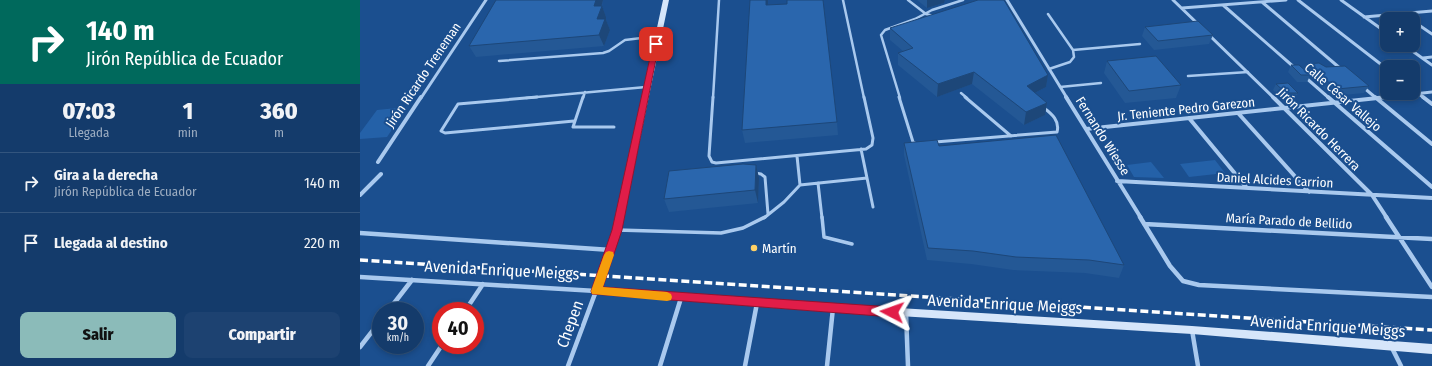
<!DOCTYPE html>
<html lang="es">
<head>
<meta charset="utf-8">
<style>
  body { margin:0; font-family:"Fira Sans Condensed",sans-serif; background:#1d4271; color:#f1f3f6; height:100vh; display:flex; flex-direction:column; font-size:15px; white-space:nowrap }
  * { box-sizing:border-box; margin:0 }
  p { font-size:13px; color:#9dadc1 }
  .icon { flex:none; width:22px; height:22px; fill:none; stroke:currentColor; stroke-width:2; stroke-linecap:round; stroke-linejoin:round }
  .map { position:relative; flex:1; overflow:hidden }
  .drawer { display:flex; flex-direction:column; background:#143b6b; width:360px }
  .drawer>* { flex:none }
  .hud { background:#00695c; color:#fff; overflow:hidden }
  .controls { position:absolute; left:1020px; top:12px; display:grid; gap:8px }
  .controls a { display:grid; place-items:center; width:40px; height:40px; border-radius:8px; background:#143b6b; box-shadow:0 2px 6px #0003,0 0 0 1px #33557e; font-size:20px }
  .speed { position:absolute; left:12px; top:302px; display:flex; gap:8px; font-size:20px; font-weight:700; text-align:center }
  .speed>* { display:grid; place-content:center; width:52px; height:52px; border-radius:50%; background:#143b6b; box-shadow:0 2px 6px #0003,0 0 0 1px #33557e; line-height:1 }
  .speed small { font-size:10px; font-weight:400 }
  .speed .limit { border:6px solid #d22; background:#fff; color:#111 }
  .pin { position:absolute; display:grid; place-items:center; width:34px; height:34px; color:#fff; margin:-17px; border-radius:8px; box-shadow:0 2px 6px #0006 }
  .me { position:absolute; width:44px; margin:-22px; rotate:274deg; stroke-linejoin:round; filter:drop-shadow(0 0 3px #0008) }
  .turn { display:flex; align-items:center; gap:14px; height:84px; padding:0 20px; font-size:18px }
  .turn .icon { width:52px; height:52px; stroke-width:2.5 }
  .turn b { display:block; font-size:28px; line-height:34px }
  .eta { display:flex; justify-content:space-evenly; align-items:center; height:68px; text-align:center }
  .eta b { font-size:24px; font-weight:800; line-height:28px }
  .button { display:flex; gap:8px; margin-top:auto; padding:8px 20px }
  .button a { flex:1; height:46px; border-radius:8px; background:#8bbbb9; color:#111; font-size:16px; font-weight:800; line-height:46px; text-align:center }
  .button a+a { background:#1d4271; color:#f1f3f6 }
  ul { padding:0; list-style:none }
  li { display:flex; align-items:center; gap:12px; height:60px; padding:0 20px; border-top:1px solid #33557e }
  li div { flex:1 }
  li b { display:block; font-size:15px }
  li em { font-style:normal }
  main { display:flex; flex:1; min-height:0 }
  .map>svg:first-child { display:block }
</style>
</head>
<body>
<main>
<section class="drawer">
<div class="hud">
<div class="turn"><svg class="icon" aria-label="right" viewBox="0 0 24 24"><path d="M7 20v-9h11M14 6l5 5-5 5"/></svg><div><b>140 m</b>Jirón República de Ecuador</div></div>
</div>
<div class="eta">
<div><b>07:03</b><p>Llegada</p></div>
<div><b>1</b><p>min</p></div>
<div><b>360</b><p>m</p></div>
</div>
<ul>
<li><svg class="icon" aria-label="right" viewBox="0 0 24 24"><path d="M7 20v-9h11M14 6l5 5-5 5"/></svg><div><b>Gira a la derecha</b><p>Jirón República de Ecuador</p></div><em>140 m</em></li>
<li><svg class="icon" aria-label="arrive" viewBox="0 0 24 24"><path d="M6 21V4h12l-3 4 3 4H6"/></svg><div><b>Llegada al destino</b></div><em>220 m</em></li>
</ul>
<div class="button"><a>Salir</a><a>Compartir</a></div>
</section>
<div class="map">
<svg width="1072" height="366" viewBox="0 0 1072 366">
  <rect width="100%" height="100%" fill="#1b4f8f"/>
  <!-- green -->
  <path fill="#2461a8" d="M47,107l-20,30 -27,2v-6l17,-23z
    M855,160l10,13 -36,4 -9,-13z
    M791,162l13,16 -30,-1 -7,-12z"/>
  <g fill="none" stroke-linecap="round" stroke-linejoin="round">
    <!-- lane-far2 -->
    <path stroke="#a9c9ee" stroke-width="2.5" d="M483,0l21,98
      M548,0l18,14 7,2
      M688,14l25,36
      M139,61l104,-8 6,-2 16,-11 33,-4
      M689,69l21,-7 4,-5 -1,-7 67,-6
      M828,76l60,-4
      M700,87l41,-4
      M601,93l6,5
      M166,98l120,-11
      M223,98l2,-6
      M353,98l6,-98
      M540,98l-19,-63 4,-5 30,-11 17,-9 31,-10"/>
    <!-- lane-far1 -->
    <path stroke="#a9c9ee" stroke-width="3" d="M177,97l-79,7 -17,27 4,2 129,-12
      M223,97l-10,30h41
      M353,97l-4,59 3,6 4,1 150,-14 6,-4 1,-7 -9,-41
      M539,97l14,45 2,1
      M605,97l46,39
      M575,142l122,-10c3,-11 -5,-18 -13,-24
      M501,149l12,58
      M395,173l6,1 4,3 3,37
      M458,183l4,35
      M440,185l67,-7
      M404,218l20,-16 16,-17 -3,-29"/>
    <!-- lane -->
    <path stroke="#a9c9ee" stroke-width="3.5" d="M462,217l2,20 28,7
      M257,230l104,3 22,-5 22,-11"/>
    <!-- street-far2 -->
    <path stroke="#a9c9ee" stroke-width="3" d="M647,0l60,98
      M813,0l26,25
      M938,0l89,69
      M981,0l46,33
      M902,2l79,67
      M863,5l72,63
      M822,8l104,-8
      M1041,13l8,6
      M1004,17l68,-6
      M1053,21l19,13
      M848,34l66,64
      M1044,45l28,20
      M1063,58l9,-1
      M945,77l24,21
      M1003,87l13,11
      M1053,89l11,9
      M61,98l65,-98
      M1018,98l54,-6"/>
    <!-- street-far1 -->
    <path stroke="#a9c9ee" stroke-width="4" d="M706,97l75,121
      M913,97l99,98 15,23
      M968,97l104,90
      M1015,97l57,47
      M1063,97l9,7
      M878,113l71,79
      M829,118l58,70
      M726,129l301,-32
      M18,162l43,-65
      M757,181l315,17
      M0,195l21,-21"/>
    <!-- street -->
    <path stroke="#a9c9ee" stroke-width="4.5" d="M780,217l30,49 13,15 16,4 233,12
      M1026,217l46,70
      M784,224l288,15
      M0,233l251,17
      M0,277l236,14 -28,75
      M28,311l24,-31
      M105,311l18,-27
      M546,313l2,53
      M832,330l6,36
      M1031,346l10,20
      M0,347l21,-27
      M68,366l14,-21
      M300,366l21,-68
      M385,366l12,-63
      M467,366l6,-58"/>
    <!-- secondary -->
    <path fill="#d6e6fa" fill-rule="evenodd" d="M303,0h6l-48,230 -19,57 231,17 359,22 240,18v10l-240,-20 -359,-22 -240,-18 -2,-3 22,-61z"/>
    <!-- rail -->
    <path stroke="#fff" stroke-width="3.5" stroke-dasharray="8 3.5" stroke-linecap="butt" d="M0,260l1072,70"/>
  </g>
  <!-- wall -->
  <path fill="#245895" d="M243,0l-1,6 4,11v3l4,10 -6,16 -128,11 -7,-11z
    M557,0h28l-1,3 -17,5z
    M408,5l69,117 1,13 -93,8 -3,-13z
    M785,27l68,8 -4,9 -55,6 -12,-14z
    M530,28l158,47 -2,12 -11,6 12,10 -2,12 -21,10 -52,-41 -35,13 -39,-32v-12l5,-2 -13,-11z
    M747,61l74,24 -5,13 -51,5 -21,-30z
    M946,64l20,3 43,19 -5,7 -32,3 -22,-20 -3,6h-10l-9,-10 3,-7 12,4z
    M916,84l22,9 -3,6 -13,1 -9,-10z
    M544,143l35,3 185,119 -5,13 -34,-5 -72,-3 -42,-6 -44,-4 -23,-105z
    M396,165l3,13 -1,25 -89,9 -5,-13z"/>
  <!-- shaded-wall -->
  <path fill="#1d4779" d="M236,0h7l-4,15 3,-9 4,11v3l4,10 -6,16 -5,-11 -5,-29z
    M406,0h2v17l-2,-12z
    M567,0h18l-1,3 -17,5z
    M614,72l-2,12 -35,13 1,-13z
    M688,75l-2,12 -21,11 2,-12z
    M687,103l-2,12 -21,10 2,-13z
    M396,165l3,13 -1,25 -3,-13z"/>
  <!-- building -->
  <path fill="#2a66ad" stroke="#1d4779" d="M136,0h100l-2,6h8l-5,13h8l-6,16 -130,11z
    M390,0h16v5l21,-1v-4h36l14,122 -95,8z
    M618,0h26l44,75 -21,11 20,17 -21,9 -52,-40 -36,12 -40,-31 15,-5 -23,-20z
    M838,21l15,14 -55,6 -13,-14z
    M796,56l25,29 -52,6 -22,-30z
    M959,63l7,4 19,-1 24,20 -32,3 -31,-25z
    M931,65h8l11,10h-9z
    M928,83l10,10h-12l-10,-9z
    M696,135l68,130 -35,-5 -73,-3 -43,-6 -45,-3 -24,-105 33,-3 2,6z
    M383,164l13,1 -1,25 -91,9 5,-28z"/>
  <!-- route -->
  <path fill="#e11d48" stroke="#92132f" d="M296,42l3,2 -37,186 -19,57 289,20 4,2 1,3 -1,4 -4,1 -300,-23 -1,-3 21,-61 41,-186z"/>
  <!-- slow -->
  <path fill="#f59e0b" d="M249,251l4,1 1,3 -11,32 64,5 4,2 1,3 -1,3 -4,1 -75,-7 -1,-3 13,-36 2,-3z"/>
  <!-- markers -->
  <circle fill="#ffd166" stroke="#1b4f8f" stroke-width="1.5" cx="394" cy="248" r="4"/>
  <g text-anchor="middle" dominant-baseline="central" stroke-width="4" stroke-linejoin="round" paint-order="stroke">
    <!-- street labels -->
    <g font-size="13" fill="#fff" stroke="#1b4f8f">
      <text transform="translate(63 75) rotate(-56)">Jirón Ricardo Treneman</text>
      <text transform="translate(983 97) rotate(41)">Calle César Vallejo</text>
      <text transform="translate(826 109) rotate(-6)">Jr. Teniente Pedro Garezon</text>
      <text transform="translate(959 129) rotate(45)">Jirón Ricardo Herrera</text>
      <text transform="translate(743 136) rotate(58)">Fernando Wiesse</text>
      <text transform="translate(915 180) rotate(3)">Daniel Alcides Carrion</text>
      <text transform="translate(929 221) rotate(3)">María Parado de Bellido</text>
    </g>
    <!-- poi labels -->
    <g font-size="13" fill="#fff" stroke="#1b4f8f" text-anchor="start">
      <text x="402" y="248">Martín</text>
    </g>
    <!-- near-street labels -->
    <g font-size="16" fill="#fff" stroke="#1b4f8f">
      <text transform="translate(142 270) rotate(3)">Avenida Enrique Meiggs</text>
      <text transform="translate(645 304) rotate(3)">Avenida Enrique Meiggs</text>
      <text transform="translate(210 324) rotate(-70)">Chepen</text>
      <text transform="translate(968 326) rotate(4)">Avenida Enrique Meiggs</text>
    </g>
  </g>
</svg>
<div class="controls">
<a>+</a>
<a>−</a>
</div>
<div class="speed"><div>30<small>km/h</small></div><div class="limit">40</div></div>
<div class="pin" style="left:296px;top:44px;background:#d93025"><svg class="icon" aria-label="arrive" viewBox="0 0 24 24"><path d="M6 21V4h12l-3 4 3 4H6"/></svg></div>
<svg class="me" style="left:532px;top:312px" viewBox="-20 -20 40 40"><path d="M0-17L14 15 0 8-14 15z" fill="#e11d48" stroke="#fff" stroke-width="4"/></svg>
</div>
</main>
</body>
</html>
